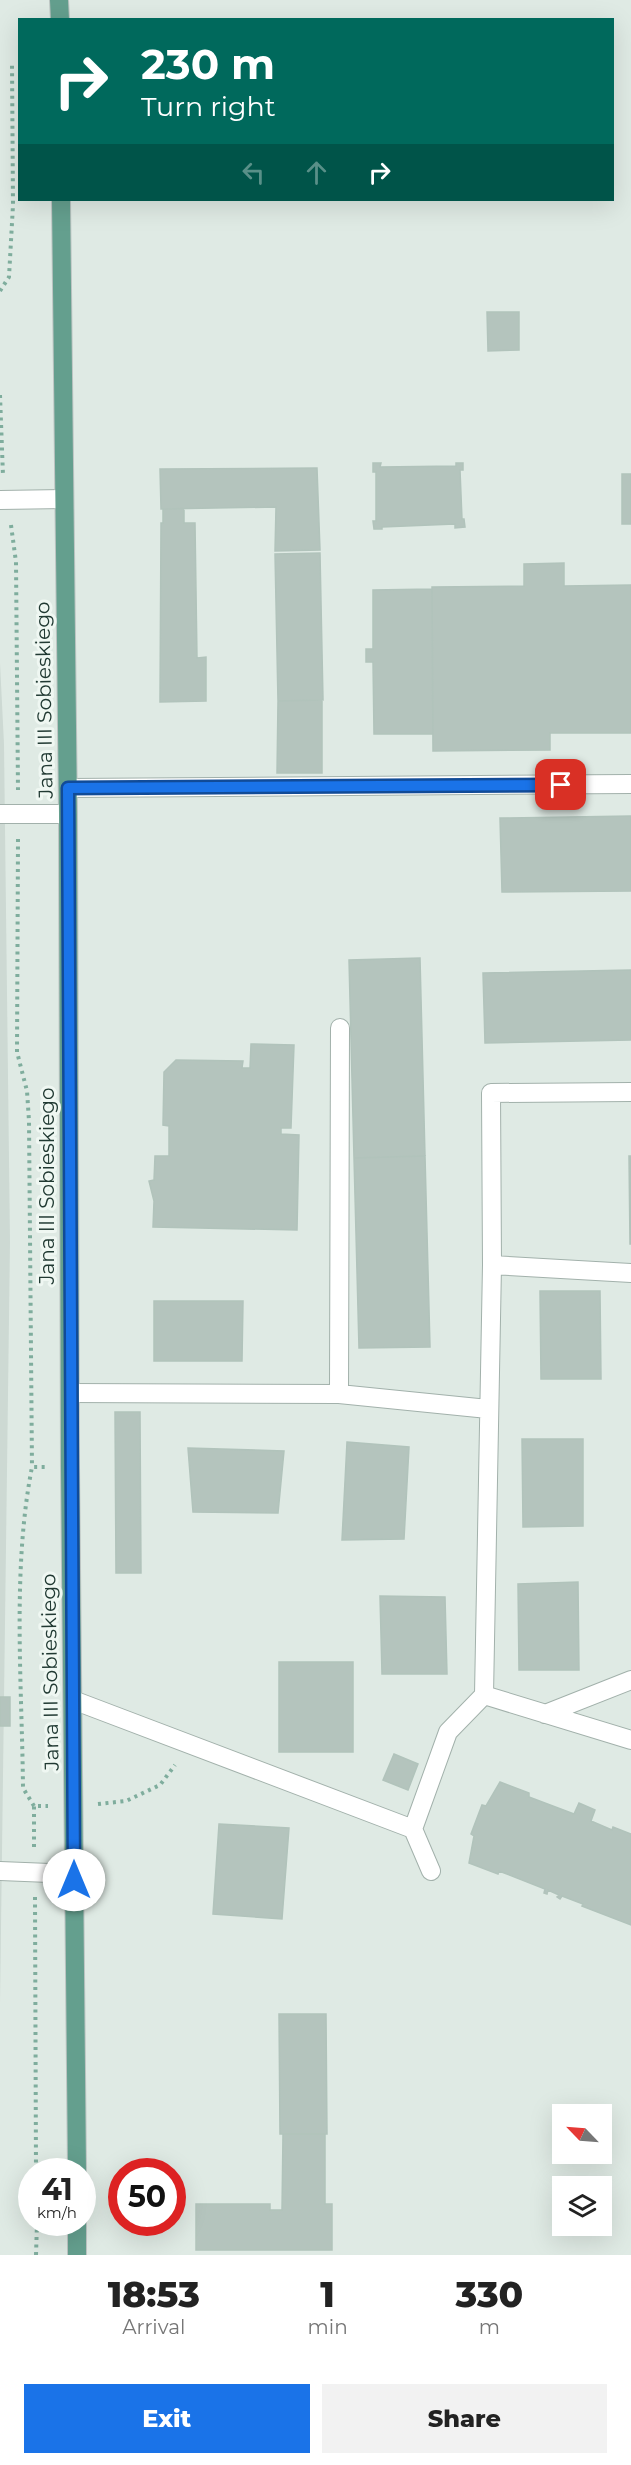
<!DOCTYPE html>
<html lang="en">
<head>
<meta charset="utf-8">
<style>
  body { margin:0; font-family:Montserrat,sans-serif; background:#f2f2f2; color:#222; height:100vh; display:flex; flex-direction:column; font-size:22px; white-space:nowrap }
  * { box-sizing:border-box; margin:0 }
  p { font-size:20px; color:#767676 }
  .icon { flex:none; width:33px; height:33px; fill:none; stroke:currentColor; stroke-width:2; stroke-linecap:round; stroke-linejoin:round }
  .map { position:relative; height:2255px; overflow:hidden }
  .side { display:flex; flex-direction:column; background:#fff; flex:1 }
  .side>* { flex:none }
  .banner { position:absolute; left:18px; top:18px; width:596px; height:183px; border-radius:0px; box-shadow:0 6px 24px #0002; background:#00695c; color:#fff; overflow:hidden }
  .needle { width:39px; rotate:295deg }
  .tools { position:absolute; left:552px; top:2104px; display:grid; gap:12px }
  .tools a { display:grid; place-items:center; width:60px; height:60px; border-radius:0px; background:#fff; box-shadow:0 6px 24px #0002; font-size:30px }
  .speed { position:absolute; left:18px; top:2158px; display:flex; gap:12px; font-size:30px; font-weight:700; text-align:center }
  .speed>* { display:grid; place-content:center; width:78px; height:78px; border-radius:50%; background:#fff; box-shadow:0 6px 24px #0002; line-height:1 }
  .speed small { font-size:15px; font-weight:400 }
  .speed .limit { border:9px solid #d22; background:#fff; color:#111 }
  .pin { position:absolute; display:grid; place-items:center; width:51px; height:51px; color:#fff; margin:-26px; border-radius:12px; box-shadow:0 3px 9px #0006 }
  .me { position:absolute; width:66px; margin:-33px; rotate:0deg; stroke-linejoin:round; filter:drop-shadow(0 0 4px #0008) }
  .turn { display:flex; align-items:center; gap:21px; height:126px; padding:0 24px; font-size:27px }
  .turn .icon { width:78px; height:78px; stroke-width:2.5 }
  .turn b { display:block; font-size:42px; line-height:51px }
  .lanes { display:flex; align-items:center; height:57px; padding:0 24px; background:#0003; justify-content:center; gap:30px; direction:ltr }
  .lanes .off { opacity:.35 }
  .eta { display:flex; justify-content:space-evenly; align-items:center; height:102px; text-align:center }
  .eta b { font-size:36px; font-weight:800; line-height:42px }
  .primary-button { display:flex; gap:12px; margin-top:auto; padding:12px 24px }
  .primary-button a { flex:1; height:69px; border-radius:0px; background:#1a73e8; color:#fff; font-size:24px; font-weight:800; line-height:69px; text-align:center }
  .primary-button a+a { background:#f2f2f2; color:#222 }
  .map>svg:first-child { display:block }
</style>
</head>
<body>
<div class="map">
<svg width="631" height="2255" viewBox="0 0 631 2255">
  <rect width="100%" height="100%" fill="#dfeae4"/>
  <!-- built -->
  <path fill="#cdd9d3" d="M0,663l4,81 6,498 -10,762z"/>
  <!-- building -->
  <path fill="#b4c4bd" stroke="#b1c3bb" stroke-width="1.5" d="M487,312h32v38l-31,1z
    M373,463h8l-1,4 76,-1v-3h7v7h-3l2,49h2l1,8 -10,1v-4l-73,3v2h-8l-1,-8h3v-49h-3z
    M317,468l3,82 -45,1 1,-44 -115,2 -1,-40z
    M622,474h9v50h-9z
    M163,509h21v14h11l2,135 9,-1v44l-46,1 1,-179h2z
    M320,553l3,147 -45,1 -3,-147z
    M564,563v23l67,-1v148h-81v17l-117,1 -1,-164 92,-1v-22z
    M432,589l1,145h-59l-1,-72h-7v-13h7v-59z
    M322,700v73h-45l1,-72z
    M631,816v75l-129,1 -2,-74z
    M420,958l5,198 -71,2 -5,-198z
    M631,970v70l-146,3 -2,-70z
    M251,1044l43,1 -3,83h-10v6l18,1 -2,95 -144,-3 1,-26 -5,-20 5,-1 1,-24h14v-30l-6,-1 1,-53 12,-12 67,1 -1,7h8z
    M425,1156l5,191 -71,1 -5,-190z
    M629,1156h2v88h-1z
    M540,1291h60l1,88h-60z
    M154,1301h89l-1,60h-88z
    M115,1412h25l1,161h-25z
    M522,1439h61v87l-60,1z
    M347,1442l62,5 -5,92 -62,1z
    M188,1448l96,3 -6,62 -85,-1z
    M578,1582l1,88h-60l-1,-86z
    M380,1596l65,1 2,77h-65z
    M279,1662h74v90h-74z
    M0,1697h10v29h-10z
    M394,1754l24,10 -10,26 -25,-10z
    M500,1782l29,11v4l45,17 5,-11 16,7 -4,11 21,9 1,-3 18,7v91l-49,-19 1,-2 -21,-8 -2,3 -3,-2 2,-2 -11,-5 -1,4 -3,-1 1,-4 -46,-18 -1,3 -29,-11 5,-27 -3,-2 11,-29 4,1z
    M219,1824l70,4 -7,91 -69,-5z
    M279,2014h47l1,120h-47z
    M283,2134h42v70h7v46h-136v-46h74v6h12z"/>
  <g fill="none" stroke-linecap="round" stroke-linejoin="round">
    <!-- minor casing -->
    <g stroke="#a2b1ab" stroke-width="20">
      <path id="minor" d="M0,500l64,-1
        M68,788l563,-4
        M0,814h68
        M492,1265l139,8
        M70,1393l269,1 149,15
        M339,1394l1,-366
        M484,1695l147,45
        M73,1700l340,129 18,42
        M545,1714l86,-34
        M413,1829l35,-97 36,-37 8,-430 -1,-172 140,-1
        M0,1871l74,3"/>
    </g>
    <!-- major casing -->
    <g stroke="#bcc4c2" stroke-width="20">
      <path id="major" d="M59,0l1,20
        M61,200l7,614 2,653 7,705
        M77,2223v32"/>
    </g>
    <!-- path -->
    <path stroke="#7fad9d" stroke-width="4" stroke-dasharray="3 4.5" stroke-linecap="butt" d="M0,291l9,-14 4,-72 -1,-142
      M0,395l3,81
      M11,525l5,37 2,228
      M18,839l-1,213 10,39 2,30 3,346
      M98,1804l28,-3 34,-16 15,-20
      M34,1806l-11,-18c-1,-104 -11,-219 9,-321h14
      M34,1847v-41h14
      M35,1897l1,275
      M36,2255l1,-32"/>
    <!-- minor -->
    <use href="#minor" stroke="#fff" stroke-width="18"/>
    <!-- major -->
    <use href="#major" stroke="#649f8e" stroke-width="18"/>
  </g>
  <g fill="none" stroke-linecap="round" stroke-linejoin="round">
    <!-- route casing -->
    <g stroke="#114b97" stroke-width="15">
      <path id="route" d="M74,1880l-6,-1092 493,-3"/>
    </g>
    <!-- route -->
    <use href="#route" stroke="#1a73e8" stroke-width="10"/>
  </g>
  <g text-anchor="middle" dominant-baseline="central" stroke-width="6" stroke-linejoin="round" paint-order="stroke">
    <!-- street labels -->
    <g font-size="20" fill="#203932" stroke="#eff7f2">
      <text transform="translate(44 700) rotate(-91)">Jana III Sobieskiego</text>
      <text transform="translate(47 1186) rotate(-90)">Jana III Sobieskiego</text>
      <text transform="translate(50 1672) rotate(-91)">Jana III Sobieskiego</text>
    </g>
  </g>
</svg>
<div class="tools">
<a><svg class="needle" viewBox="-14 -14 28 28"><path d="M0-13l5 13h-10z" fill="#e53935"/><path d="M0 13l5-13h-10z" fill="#767676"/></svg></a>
<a><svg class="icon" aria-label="layers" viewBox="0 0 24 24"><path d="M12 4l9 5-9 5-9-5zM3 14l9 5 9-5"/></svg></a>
</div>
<div class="speed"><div>41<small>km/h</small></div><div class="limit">50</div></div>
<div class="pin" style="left:561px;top:785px;background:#d93025"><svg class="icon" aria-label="arrive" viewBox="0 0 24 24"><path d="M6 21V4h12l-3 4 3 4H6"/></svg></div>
<svg class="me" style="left:74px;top:1880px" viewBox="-20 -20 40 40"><circle r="19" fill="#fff"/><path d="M0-13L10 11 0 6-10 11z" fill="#1a73e8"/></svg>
<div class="banner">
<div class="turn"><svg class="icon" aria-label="right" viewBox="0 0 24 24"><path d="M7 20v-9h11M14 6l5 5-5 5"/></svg><div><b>230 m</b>Turn right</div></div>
<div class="lanes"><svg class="icon off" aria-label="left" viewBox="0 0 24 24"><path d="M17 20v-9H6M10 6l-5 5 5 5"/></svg><svg class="icon off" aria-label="ahead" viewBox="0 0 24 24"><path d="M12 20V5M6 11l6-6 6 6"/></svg><svg class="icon" aria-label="right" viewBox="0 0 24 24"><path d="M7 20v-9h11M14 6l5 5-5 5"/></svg></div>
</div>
</div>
<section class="side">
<div class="eta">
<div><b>18:53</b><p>Arrival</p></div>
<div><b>1</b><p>min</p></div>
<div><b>330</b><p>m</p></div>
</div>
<div class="primary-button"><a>Exit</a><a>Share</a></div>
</section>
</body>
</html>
